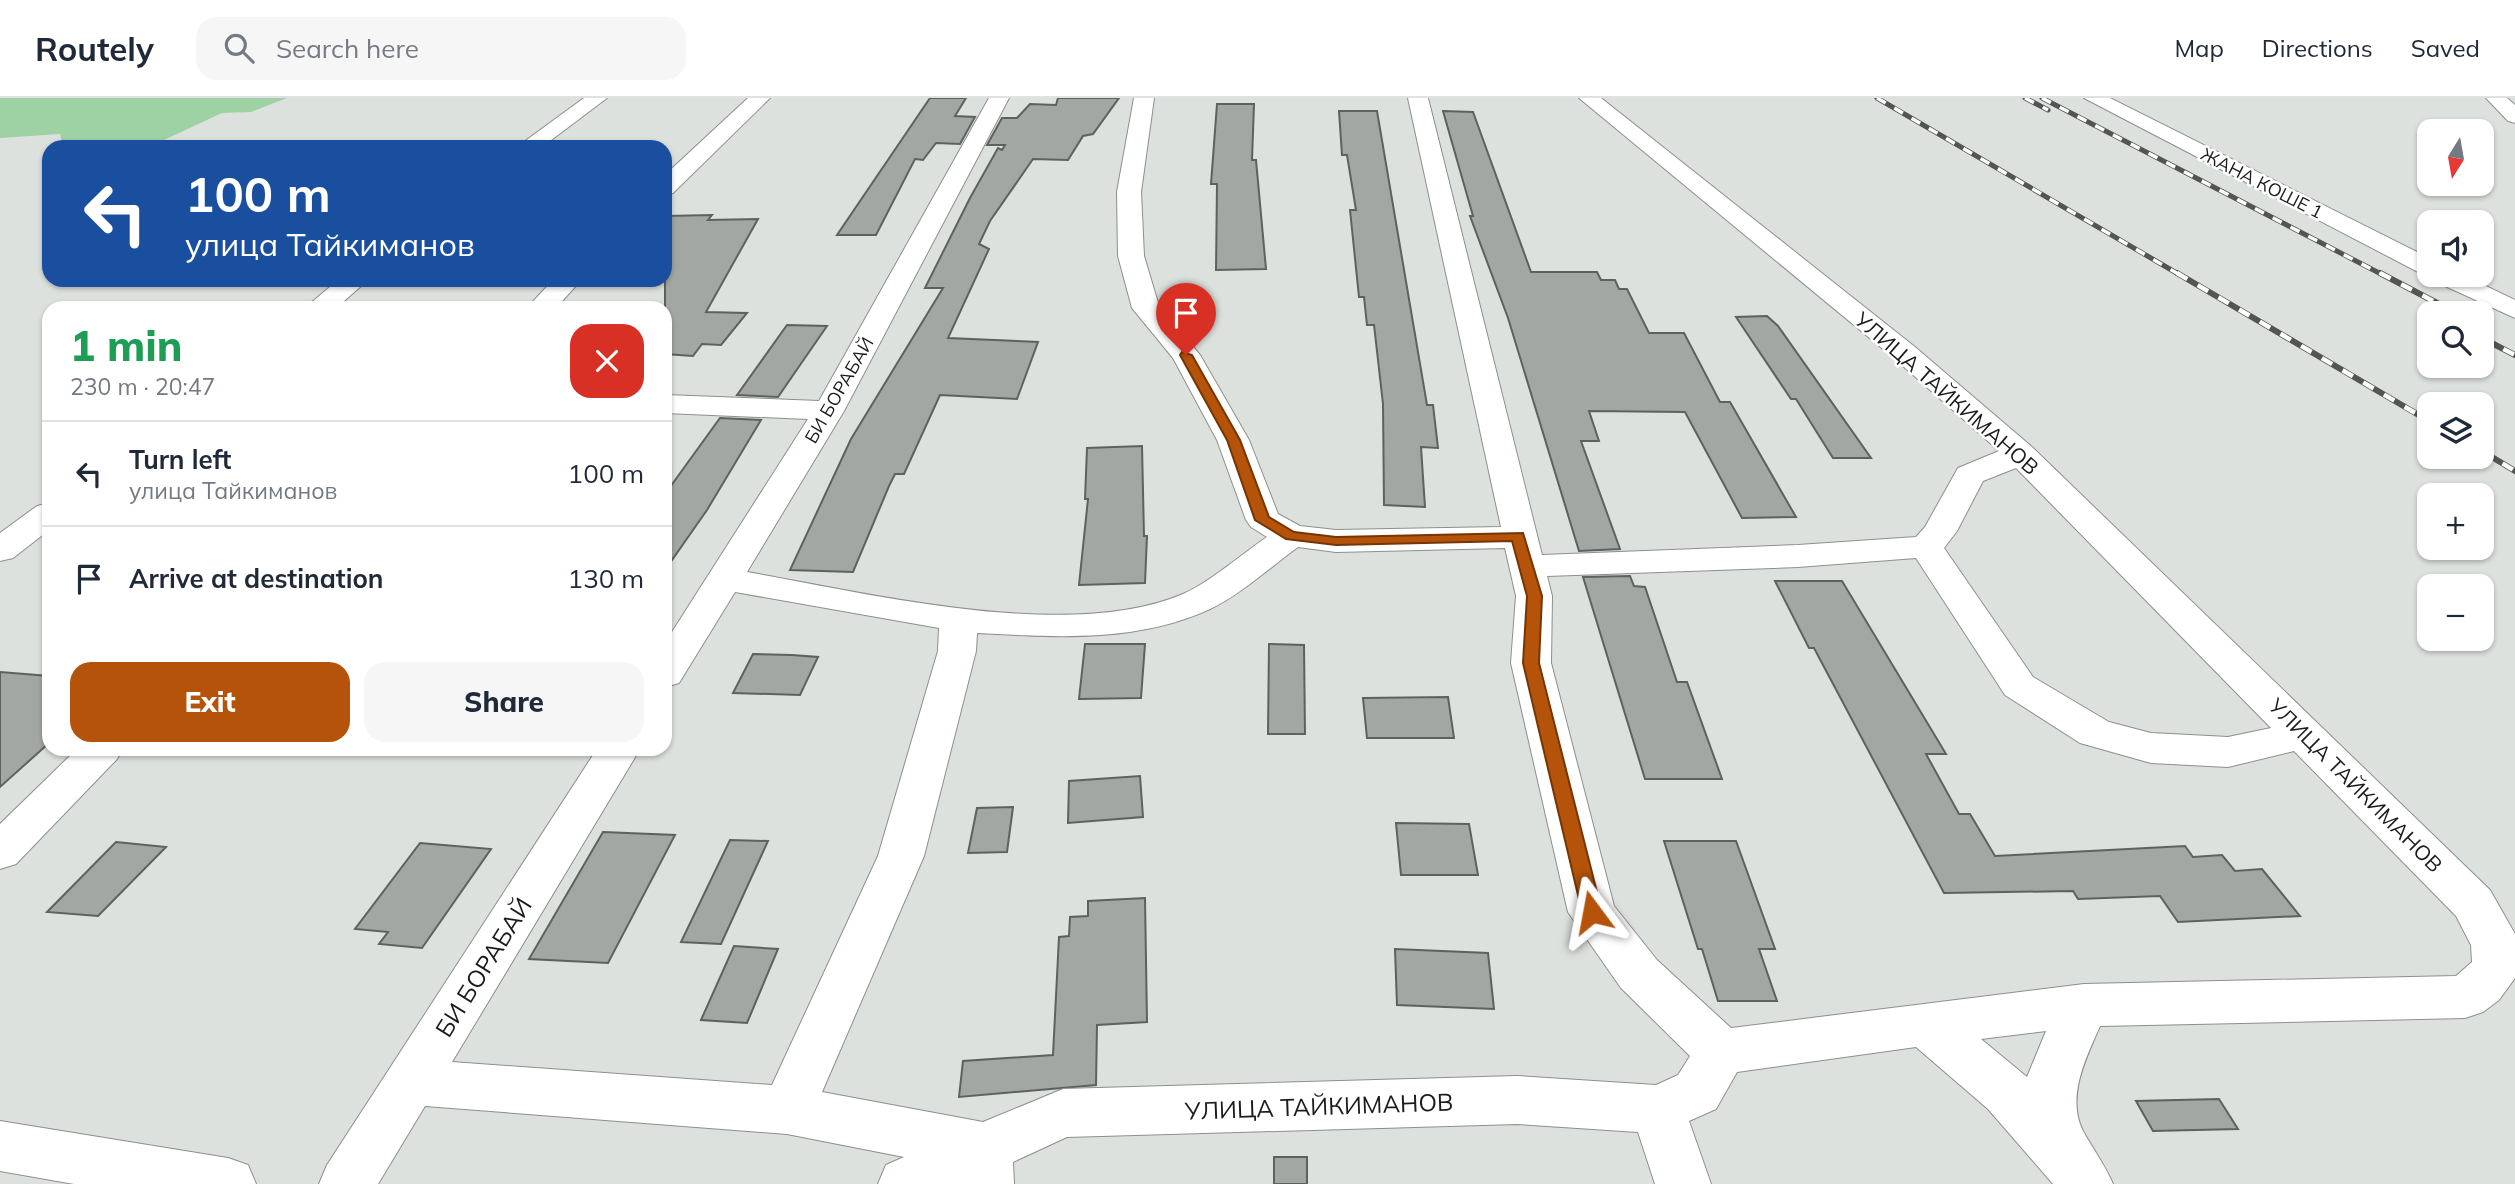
<!DOCTYPE html>
<html lang="en">
<head>
<meta charset="utf-8">
<style>
  body { margin:0; font-family:Mulish,sans-serif; background:#f6f6f7; color:#1f2937; height:100vh; display:flex; flex-direction:column; font-size:26px; white-space:nowrap }
  * { box-sizing:border-box; margin:0 }
  p { font-size:23px; color:#747a83 }
  .icon { flex:none; width:38px; height:38px; fill:none; stroke:currentColor; stroke-width:2; stroke-linecap:round; stroke-linejoin:round }
  .map { position:relative; flex:1; overflow:hidden }
  .side { position:absolute; left:42px; top:203px; width:630px; height:455px; display:flex; flex-direction:column; background:#fff; border-radius:21px; box-shadow:0 2px 5px #0004 }
  .side>* { flex:none }
  .hud { position:absolute; left:42px; top:42px; width:630px; height:147px; border-radius:21px; box-shadow:0 2px 5px #0004; background:#1a4fa0; color:#fff; overflow:hidden }
  .needle { width:46px; rotate:191deg }
  .tools { position:absolute; left:2417px; top:21px; display:grid; gap:14px }
  .tools a { display:grid; place-items:center; width:77px; height:77px; border-radius:14px; background:#fff; box-shadow:0 2px 5px #0004; font-size:35px }
  .pin { position:absolute; display:grid; place-items:center; width:60px; height:60px; color:#fff; margin:-72px -30px; border-radius:50% 50% 50% 0; rotate:-45deg; box-shadow:0 0 7px #0007 }
  .pin .icon { rotate:45deg }
  .me { position:absolute; width:77px; margin:-38px; rotate:347deg; stroke-linejoin:round; filter:drop-shadow(0 0 5px #0008) }
  .turn { display:flex; align-items:center; gap:24px; height:147px; padding:0 28px; font-size:32px }
  .turn .icon { width:91px; height:91px; stroke-width:2.5 }
  .turn b { display:block; font-size:49px; line-height:60px }
  .round { display:grid; place-items:center; flex:none; width:74px; height:74px; border-radius:21px; background:#f6f6f7 }
  .headline { display:flex; align-items:center; justify-content:space-between; height:119px; padding:0 28px }
  h1 { font-size:42px; font-weight:800; line-height:52px; color:#1e9e55 }
  .button { display:flex; gap:14px; margin-top:auto; padding:14px 28px }
  .button a { flex:1; height:80px; border-radius:21px; background:#b45309; color:#fff; font-size:28px; font-weight:800; line-height:80px; text-align:center }
  .button a+a { background:#f6f6f7; color:#1f2937 }
  ul { padding:0; list-style:none }
  li { display:flex; align-items:center; gap:21px; height:105px; padding:0 28px; border-top:2px solid #e0e1e3 }
  li div { flex:1 }
  li b { display:block; font-size:26px }
  li em { font-style:normal }
  header { display:flex; align-items:center; gap:42px; box-sizing:border-box; height:98px; padding:0 35px; background:#fff; border-bottom:2px solid #e0e1e3 }
  header strong { font-size:33px }
  nav { display:flex; gap:38px; margin-inline-start:auto; font-size:24px }
  .search { width:490px; height:63px; background:#f6f6f7; display:flex; align-items:center; gap:18px; box-sizing:border-box; padding:0 24px; border-radius:21px; color:#747a83; font-size:26px }
  .map>svg:first-child { display:block }
</style>
</head>
<body>
<header>
<strong>Routely</strong>
<div class="search"><svg class="icon" aria-label="search" viewBox="0 0 24 24"><circle cx="10" cy="10" r="6"/><path d="M15 15l6 6"/></svg>Search here</div>
<nav><a>Map</a><a>Directions</a><a>Saved</a></nav>
</header>
<div class="map">
<svg width="2515" height="1086" viewBox="0 0 2515 1086">
  <rect width="100%" height="100%" fill="#dde1dd"/>
  <!-- green -->
  <path fill="#9ed2a4" d="M0,0h287l-36,14 -29,1 -73,34h-86l-3,-13 -60,4z"/>
  <!-- building -->
  <path fill="#a3a7a3" stroke="#5e625e" stroke-width="2" d="M930,0h36l-11,18 20,1 -15,27 -24,-1 -13,17 -8,-1 -39,76h-39z
    M1058,0h61l-26,36 -10,2 -15,24 -35,-1 -43,62 -11,23 10,5 -41,89 90,4 -21,57 -77,-4 -36,79h-9l-6,12 -36,86 -63,-2 61,-131 92,-151h-18l45,-90 28,-50 4,2 3,-5h-18l15,-27h15l13,-14 26,1z
    M1217,6h37l-2,56h4l10,109 -50,1 1,-86h-6z
    M1339,13h38l50,294h6l5,43 -17,-1 4,60 -41,-2 -1,-101 -9,-79h-7l-3,-28h-5l-9,-87h6l-9,-55h-5z
    M1443,13l30,1 58,160h66l4,8h14l4,9h8l22,44h35l36,69h10l66,115 -54,1 -57,-106 -96,-1 10,30h-18l39,108 -41,2 -71,-233 -38,-102h3z
    M712,117l-4,5 50,-1 -52,93 41,1 -26,32 -19,-1 -9,12 -28,-2v-138z
    M1767,218l11,10 93,132h-38l-37,-59h-5l-55,-82z
    M787,227l40,1 -49,71 -41,-2z
    M720,320l41,2 -54,90 -42,60v-76z
    M1142,348l2,90h3l-2,47 -66,2 9,-86h-3l2,-51z
    M1630,478l4,10 11,1 32,95h10l35,97h-77l-62,-202z
    M1775,483h67l104,173h-20l33,60h11l25,42 190,-10 8,11 29,-2 13,16 27,-2 38,47 -122,6 -18,-26 -82,3 -5,-8 -129,2 -130,-245h-5z
    M1085,546h60l-4,54 -62,1z
    M1269,546l35,1 1,89h-37z
    M753,556l39,1 26,2 -18,38 -67,-2z
    M0,574l49,4v67l-49,44z
    M1448,599l6,41h-87l-4,-40z
    M1140,678l3,41 -75,6 1,-42z
    M1013,709l-6,45 -39,1 9,-45z
    M1396,725l73,1 9,51h-77z
    M603,734l72,3 -67,128 -79,-4z
    M730,742l38,1 -47,103 -40,-2z
    M1664,743h72l39,108h-16l18,52h-59l-16,-52h-4z
    M116,744l50,5 -68,69 -51,-4z
    M420,745l71,6 -69,99 -43,-4 9,-12 -33,-3z
    M1145,800l2,124 -50,3 -1,60 -137,12 4,-36 90,-6 6,-118 10,-1 1,-19 18,-1v-15z
    M734,848l44,3 -31,74 -46,-3z
    M1395,851l93,4 6,56 -97,-4z
    M2219,1001l19,30 -85,2 -17,-30z
    M1274,1059h33v27h-33z"/>
  <g fill="none" stroke-linecap="round" stroke-linejoin="round">
    <!-- minor casing -->
    <g stroke="#8c908c" stroke-width="2">
      <path id="minor" d="M584,0h23l-65,49h-25z
        M748,0h22l-97,95 -8,2v-20z
        M989,0h20l-165,313 -97,161c121,21 321,71 436,22 27,-12 59,-40 84,-57l-16,-10 -5,-7 -29,-80 -44,-82 -41,-50 -14,-52 -1,-64 17,-94h20l-13,94 3,64 15,50 41,49 49,85 29,74 22,12 36,4 165,-3 -93,-429h20l114,457 256,-10 118,-8 9,-10 33,-59 41,-17 -104,-92 -316,-261h22l314,249 117,100 458,443 25,44v44l-16,22 -16,12 -18,6 -365,8c-14,32 -34,71 -17,105 10,18 22,34 30,53h-60l-65,-75 -72,-62 -179,25 -21,37 -27,12 22,63h-56l-17,-52 -121,-8 -450,13 -54,25 1,22h-136l8,-19 18,-8 -117,-23 -362,-28 -47,78h-59l8,-19 270,-416h43l-188,313 320,23 106,-229 60,-205 1,-23 -204,-36 -56,91 -14,4v-44l143,-224 -143,-6v-18l154,6zM2016,370l255,260 -43,9 -77,-4 -42,-11 -76,-45 -89,-129 13,-17 26,-50zM1298,449l38,5 169,-4 11,48 -5,67 57,249 53,76 69,68 -12,19 -22,10 -139,-9 -454,13 -80,33 -161,-30 102,-236 52,-205 1,-18c79,4 159,10 233,-24 27,-12 63,-44 88,-62zM1916,460l89,137 75,48 71,20 77,4 66,-16 162,165 15,29 1,17 -16,14 -372,8 -353,44 -74,-68 -43,-54 -63,-243 1,-67 -5,-20 251,-9zM2046,933l-19,46 -46,-38z
        M2084,0h26l319,160v17h34l52,25v18l-81,-37 -4,-6 -10,-2z
        M2486,0h21l8,7v18l-7,-2z
        M338,182h30l-32,28h-31z
        M553,182h28l-25,28h-29z
        M49,405v27l-36,28 -13,3v-28l37,-27z
        M77,651h46l-6,10 -101,105 -16,5v-45z
        M0,1023l228,37 20,7 8,19h-182l-74,-13z"/>
    </g>
    <!-- minor -->
    <use href="#minor" fill="#fff" fill-rule="evenodd"/>
    <!-- rail-far1 casing -->
    <g stroke="#535553" stroke-width="5">
      <path id="rail-far1" d="M1877,0l303,177
        M2025,0l23,12
        M2042,0l341,177"/>
    </g>
    <!-- rail casing -->
    <g stroke="#535553" stroke-width="6">
      <path id="rail" d="M2177,175l252,148
        M2380,175l76,40
        M2482,240l33,17
        M2482,353l33,20"/>
    </g>
    <!-- rail-far1 -->
    <use href="#rail-far1" stroke="#fff" stroke-width="3.5" stroke-dasharray="10" stroke-linecap="butt"/>
    <!-- rail -->
    <use href="#rail" stroke="#fff" stroke-width="4.5" stroke-dasharray="12" stroke-linecap="butt"/>
  </g>
  <!-- route -->
  <path fill="#b45309" stroke="#753606" stroke-width="2" d="M1182,254l10,3 48,85 29,77 25,15 42,5 187,-4 19,63 -3,67 63,249 -3,6h-14l-3,-6 -59,-249 4,-67 -15,-55 -176,4 -50,-6 -31,-19 -28,-80 -47,-85z"/>
  <g text-anchor="middle" dominant-baseline="central" stroke-width="5" stroke-linejoin="round" paint-order="stroke">
    <!-- far-street labels -->
    <g font-size="18" fill="#1a1b1a" stroke="#fff">
      <text transform="translate(2262 85) rotate(27)">ЖАНА КОШЕ 1</text>
      <text transform="translate(839 292) rotate(-60)">БИ БОРАБАЙ</text>
    </g>
    <!-- street labels -->
    <g font-size="21" fill="#1a1b1a" stroke="#fff">
      <text transform="translate(1947 295) rotate(41)">УЛИЦА ТАЙКИМАНОВ</text>
      <text transform="translate(2356 687) rotate(45)">УЛИЦА ТАЙКИМАНОВ</text>
    </g>
    <!-- near-street labels -->
    <g font-size="24" fill="#1a1b1a" stroke="#fff">
      <text transform="translate(483 869) rotate(-58)">БИ БОРАБАЙ</text>
      <text transform="translate(1319 1008) rotate(-2)">УЛИЦА ТАЙКИМАНОВ</text>
    </g>
  </g>
</svg>
<div class="tools">
<a><svg class="needle" viewBox="-14 -14 28 28"><path d="M0-13l5 13h-10z" fill="#e53935"/><path d="M0 13l5-13h-10z" fill="#747a83"/></svg></a>
<a><svg class="icon" aria-label="sound" viewBox="0 0 24 24"><path d="M4 9h4l5-4v14l-5-4H4zM17 9q2 3 0 6"/></svg></a>
<a><svg class="icon" aria-label="search" viewBox="0 0 24 24"><circle cx="10" cy="10" r="6"/><path d="M15 15l6 6"/></svg></a>
<a><svg class="icon" aria-label="layers" viewBox="0 0 24 24"><path d="M12 4l9 5-9 5-9-5zM3 14l9 5 9-5"/></svg></a>
<a>+</a>
<a>−</a>
</div>
<div class="pin" style="left:1186px;top:257px;background:#d93025"><svg class="icon" aria-label="arrive" viewBox="0 0 24 24"><path d="M6 21V4h12l-3 4 3 4H6"/></svg></div>
<svg class="me" style="left:1592px;top:814px" viewBox="-20 -20 40 40"><path d="M0-17L14 15 0 8-14 15z" fill="#b45309" stroke="#fff" stroke-width="4"/></svg>
<div class="hud">
<div class="turn"><svg class="icon" aria-label="left" viewBox="0 0 24 24"><path d="M17 20v-9H6M10 6l-5 5 5 5"/></svg><div><b>100 m</b>улица Тайкиманов</div></div>
</div>
<section class="side">
<div class="headline"><div><h1>1 min</h1><p>230 m · 20:47</p></div><a class="round" style="background:#d93025;color:#fff"><svg class="icon" aria-label="close" viewBox="0 0 24 24"><path d="M6 6l12 12M18 6L6 18"/></svg></a></div>
<ul>
<li><svg class="icon" aria-label="left" viewBox="0 0 24 24"><path d="M17 20v-9H6M10 6l-5 5 5 5"/></svg><div><b>Turn left</b><p>улица Тайкиманов</p></div><em>100 m</em></li>
<li><svg class="icon" aria-label="arrive" viewBox="0 0 24 24"><path d="M6 21V4h12l-3 4 3 4H6"/></svg><div><b>Arrive at destination</b></div><em>130 m</em></li>
</ul>
<div class="button"><a>Exit</a><a>Share</a></div>
</section>
</div>
</body>
</html>
